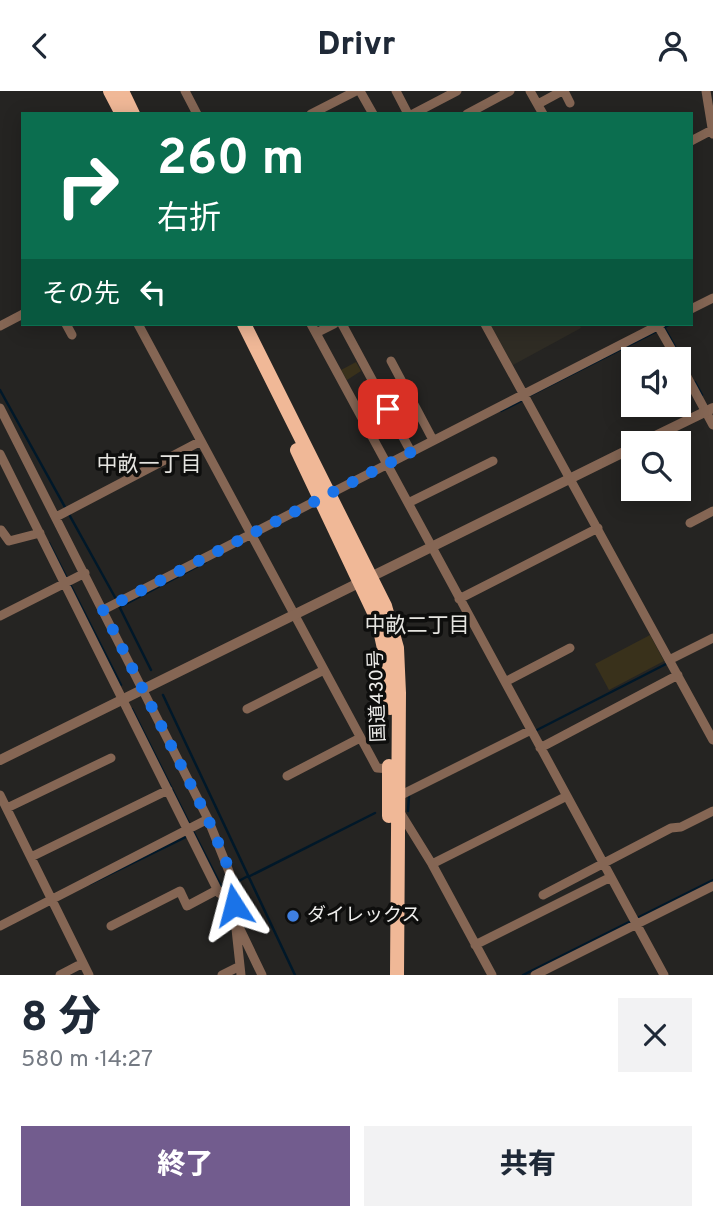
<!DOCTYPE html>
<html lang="ja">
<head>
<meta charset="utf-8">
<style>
  body { margin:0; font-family:Overpass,"Noto Sans JP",sans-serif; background:#f2f2f3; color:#1f2937; height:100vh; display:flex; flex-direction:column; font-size:26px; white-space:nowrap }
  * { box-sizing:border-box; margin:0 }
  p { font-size:23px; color:#747a83 }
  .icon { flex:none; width:38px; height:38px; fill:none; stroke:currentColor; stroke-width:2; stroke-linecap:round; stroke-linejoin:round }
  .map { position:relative; height:884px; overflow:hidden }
  .side { display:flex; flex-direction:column; background:#fff; flex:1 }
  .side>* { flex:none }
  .guide { position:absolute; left:21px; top:21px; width:672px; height:214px; border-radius:0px; box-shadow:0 4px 18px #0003; background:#0b6e4f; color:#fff; overflow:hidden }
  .tools { position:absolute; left:621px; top:256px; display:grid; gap:14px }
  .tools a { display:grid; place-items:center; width:70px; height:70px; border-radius:0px; background:#fff; box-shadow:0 4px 18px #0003; font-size:35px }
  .pin { position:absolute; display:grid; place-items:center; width:60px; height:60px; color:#fff; margin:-30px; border-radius:14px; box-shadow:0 4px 10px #0006 }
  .me { position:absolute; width:77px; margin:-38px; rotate:351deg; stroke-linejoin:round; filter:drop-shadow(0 0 5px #0008) }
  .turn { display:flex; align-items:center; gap:24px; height:147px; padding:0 21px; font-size:32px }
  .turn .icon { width:91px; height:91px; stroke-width:2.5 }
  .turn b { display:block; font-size:49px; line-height:60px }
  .then { display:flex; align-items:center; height:66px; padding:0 21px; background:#0003; gap:14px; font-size:26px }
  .round { display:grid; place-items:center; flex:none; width:74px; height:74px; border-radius:0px; background:#f2f2f3 }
  .overview { display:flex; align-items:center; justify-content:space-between; height:119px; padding:0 21px }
  h1 { font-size:42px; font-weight:800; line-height:52px }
  .button { display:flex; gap:14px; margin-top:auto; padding:14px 21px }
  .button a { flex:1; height:80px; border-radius:0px; background:#725c8e; color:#fff; font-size:28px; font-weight:800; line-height:80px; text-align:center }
  .button a+a { background:#f2f2f3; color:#1f2937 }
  header { display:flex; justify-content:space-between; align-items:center; height:91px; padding:0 21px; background:#fff; font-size:32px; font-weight:800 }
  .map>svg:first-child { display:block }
</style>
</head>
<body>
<header><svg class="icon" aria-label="back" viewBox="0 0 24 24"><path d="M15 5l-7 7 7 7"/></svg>Drivr<svg class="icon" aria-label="person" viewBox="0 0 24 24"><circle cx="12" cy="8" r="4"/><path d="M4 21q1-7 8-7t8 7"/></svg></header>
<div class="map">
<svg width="713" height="884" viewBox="0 0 713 884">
  <rect width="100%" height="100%" fill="#252422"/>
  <!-- built -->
  <path fill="#2f2c24" d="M490,233h89l2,4 -68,37z"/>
  <!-- green -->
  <path fill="#39311b" d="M356,271l5,9 -14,9 -6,-10z
    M650,544l14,26 -55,29 -14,-26z"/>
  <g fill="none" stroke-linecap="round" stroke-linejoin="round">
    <!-- stream -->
    <path stroke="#001829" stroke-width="2.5" d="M664,236l19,34
      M695,291l7,13
      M0,299l116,209
      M531,304l140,-71
      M501,320l22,-11
      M49,452l72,142
      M119,515l32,64
      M120,516l86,-45
      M163,604l132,280
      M132,618l58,116
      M535,640l131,-67
      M408,720l1,-15
      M193,740l28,55
      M248,786l127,-64
      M237,791l11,-6
      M90,793l98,-48
      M523,884l190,-95"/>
    <!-- minor -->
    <path stroke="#856654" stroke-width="9" d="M185,0l12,23
      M360,0l13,23
      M396,0l12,23
      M530,0l13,23
      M564,0l6,12
      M706,0l7,43
      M538,13l24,-13
      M311,23l45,-23
      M413,23l44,-23
      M467,23l43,-23
      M691,50l21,-11
      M691,218l22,-11
      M66,233l6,11
      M138,233l239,444 14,1
      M311,233l353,651
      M342,233l69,128
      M485,233l228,416
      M657,233l20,35
      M0,235l23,-12
      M316,242l18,-9
      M391,270l42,79
      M679,271l34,63
      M0,317l208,411 22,55 11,101
      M0,363l219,439 12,-5
      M408,412l85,-42
      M56,426l145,-76
      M690,432l23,-12
      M1,439l8,11 31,-8
      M459,508l139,-71
      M103,519l558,-286
      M0,525l85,-43
      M669,569l44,-22
      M505,591l65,-34
      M247,618l77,-39
      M540,657l138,-73
      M287,685l73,-38
      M0,704l89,180
      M395,707l136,-68
      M7,717l104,-50
      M398,718l34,55 60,111
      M31,766l137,-67
      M432,773l135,-68
      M543,804l128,-67 10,-1 32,-16
      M0,835l208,-107
      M111,835l69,-35 7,15 30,-16
      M239,836l23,48
      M475,854l136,-68
      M60,884l23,-12
      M222,884l18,-9
      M535,884l178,-89"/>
    <!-- tertiary -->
    <path stroke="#856654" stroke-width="10" d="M641,352l72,-35
      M0,669l634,-313"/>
    <!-- trunk -->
    <path stroke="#f0b897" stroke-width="14" d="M110,0l12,23
      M122,0l11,23
      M244,233l141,282 12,42 2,45 -2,282
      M297,359l81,171 10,46 2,41
      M389,725v-50"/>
  </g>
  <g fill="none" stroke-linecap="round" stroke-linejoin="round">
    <!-- route -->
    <path stroke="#1a73e8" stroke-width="12" stroke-dasharray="0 21.6" d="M234,814l-8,-44 -18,-42 -105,-209 308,-158 -23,-43"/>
  </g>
  <!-- markers -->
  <circle fill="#3f7fe0" stroke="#0e0e0d" stroke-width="2.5" cx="293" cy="825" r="7"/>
  <g text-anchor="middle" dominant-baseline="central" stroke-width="7" stroke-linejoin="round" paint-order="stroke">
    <!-- street labels -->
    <g font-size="19" fill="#eeedeb" stroke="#0e0e0d">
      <text transform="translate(378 605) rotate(-92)">国道430号</text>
    </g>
    <!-- poi labels -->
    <g font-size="19" fill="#eeedeb" stroke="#0e0e0d" text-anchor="start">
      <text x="307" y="825">ダイレックス</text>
    </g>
    <!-- neighbourhood labels -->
    <g font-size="21" fill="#e5e4e0" stroke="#0e0e0d">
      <text x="149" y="374">中畝一丁目</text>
      <text x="417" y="535">中畝二丁目</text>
    </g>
  </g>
</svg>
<div class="tools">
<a><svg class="icon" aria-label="sound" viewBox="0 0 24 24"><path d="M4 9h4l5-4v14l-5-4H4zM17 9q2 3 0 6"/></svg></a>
<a><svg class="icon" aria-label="search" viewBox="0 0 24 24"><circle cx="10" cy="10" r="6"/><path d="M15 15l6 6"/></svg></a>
</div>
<div class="pin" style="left:388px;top:318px;background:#d93025"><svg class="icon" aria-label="arrive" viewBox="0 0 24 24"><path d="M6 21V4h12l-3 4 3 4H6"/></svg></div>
<svg class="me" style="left:234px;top:814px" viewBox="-20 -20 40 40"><path d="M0-17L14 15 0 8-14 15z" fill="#1a73e8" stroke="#fff" stroke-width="4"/></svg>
<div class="guide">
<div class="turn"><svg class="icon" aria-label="right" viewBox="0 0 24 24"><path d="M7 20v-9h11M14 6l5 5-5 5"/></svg><div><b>260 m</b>右折</div></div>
<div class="then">その先<svg class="icon" aria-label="left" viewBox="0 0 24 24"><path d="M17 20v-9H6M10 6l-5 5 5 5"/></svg></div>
</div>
</div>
<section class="side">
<div class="overview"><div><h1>8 分</h1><p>580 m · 14:27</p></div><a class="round"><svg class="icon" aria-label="close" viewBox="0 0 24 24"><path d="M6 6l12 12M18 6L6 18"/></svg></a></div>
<div class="button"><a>終了</a><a>共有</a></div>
</section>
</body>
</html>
